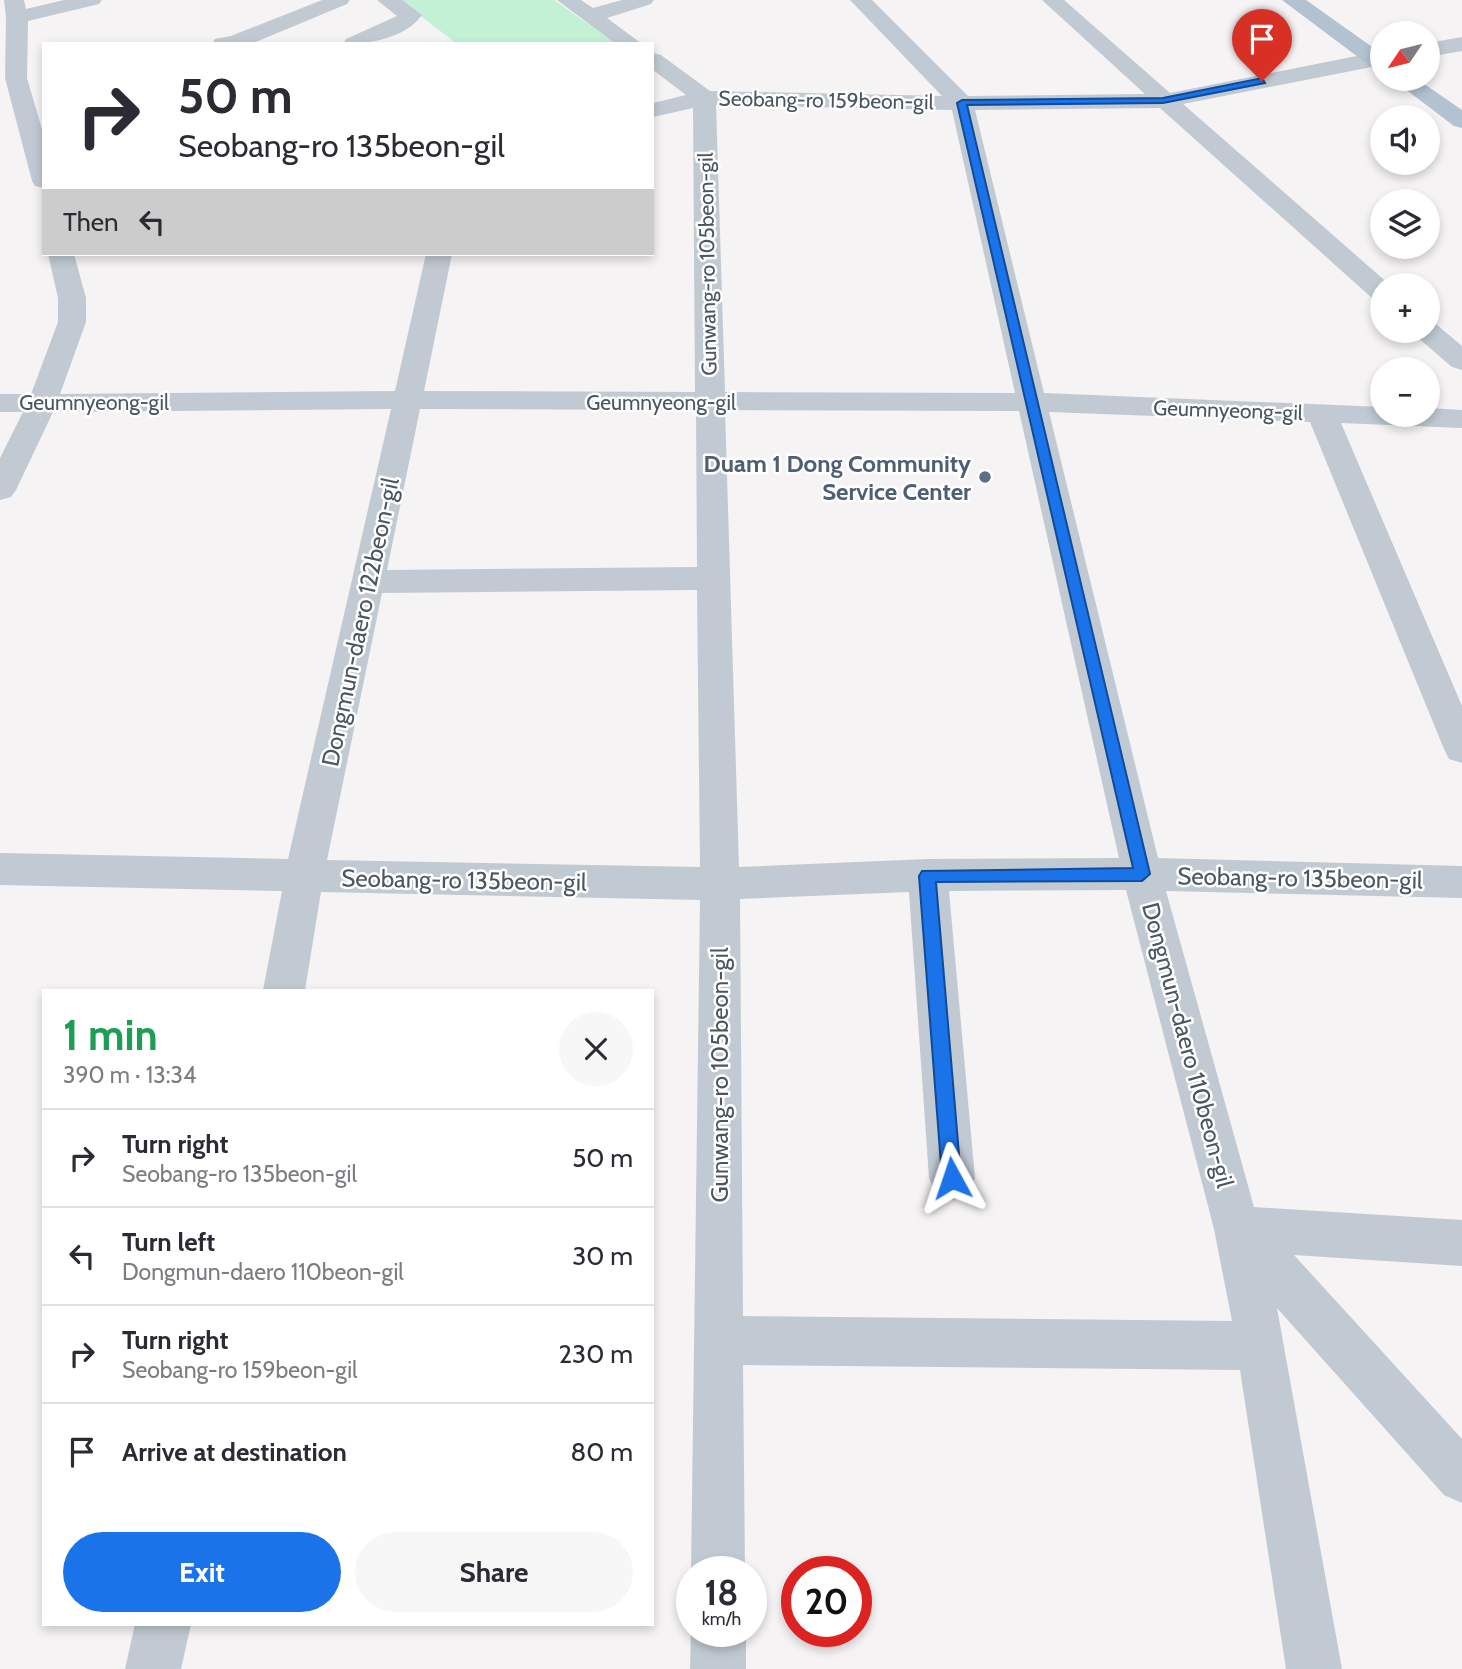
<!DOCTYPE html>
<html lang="en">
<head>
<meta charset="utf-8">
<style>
  body { margin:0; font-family:Cabin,sans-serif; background:#f7f7f7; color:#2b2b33; height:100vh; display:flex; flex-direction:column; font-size:26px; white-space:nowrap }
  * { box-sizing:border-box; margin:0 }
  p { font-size:23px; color:#7c7c81 }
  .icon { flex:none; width:38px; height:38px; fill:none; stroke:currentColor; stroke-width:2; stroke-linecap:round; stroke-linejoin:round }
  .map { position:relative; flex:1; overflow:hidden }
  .panel { position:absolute; left:42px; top:989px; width:612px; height:637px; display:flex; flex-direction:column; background:#fff; border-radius:0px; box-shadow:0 4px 10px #0003 }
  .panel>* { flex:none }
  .banner { position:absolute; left:42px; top:42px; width:612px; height:214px; border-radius:0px; box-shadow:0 4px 10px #0003; background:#fff; color:#2b2b33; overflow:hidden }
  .needle { width:46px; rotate:235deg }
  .fabs { position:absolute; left:1370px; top:21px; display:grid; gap:14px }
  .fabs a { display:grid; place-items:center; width:70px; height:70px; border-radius:50%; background:#fff; box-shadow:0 4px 10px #0003; font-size:35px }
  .speed { position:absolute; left:676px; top:1556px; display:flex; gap:14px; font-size:35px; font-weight:700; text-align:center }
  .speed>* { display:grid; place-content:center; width:91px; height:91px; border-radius:50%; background:#fff; box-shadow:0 4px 10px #0003; line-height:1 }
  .speed small { font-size:18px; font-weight:400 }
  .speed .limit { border:10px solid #d22; background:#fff; color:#111 }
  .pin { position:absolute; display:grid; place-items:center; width:60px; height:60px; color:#fff; margin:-72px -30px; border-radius:50% 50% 50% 0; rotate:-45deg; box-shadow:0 0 7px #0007 }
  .pin .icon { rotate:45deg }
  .me { position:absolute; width:77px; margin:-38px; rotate:355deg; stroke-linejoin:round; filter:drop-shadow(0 0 5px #0008) }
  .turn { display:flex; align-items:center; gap:24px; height:147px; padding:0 21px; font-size:32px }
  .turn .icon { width:91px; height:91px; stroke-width:2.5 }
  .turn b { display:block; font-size:49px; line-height:60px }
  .then { display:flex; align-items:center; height:66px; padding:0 21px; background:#0003; gap:14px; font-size:26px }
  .round { display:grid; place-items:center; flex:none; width:74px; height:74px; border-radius:37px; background:#f7f7f7 }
  .overview { display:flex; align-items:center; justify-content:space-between; height:119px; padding:0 21px }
  h1 { font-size:42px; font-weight:700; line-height:52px; color:#1e9e55 }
  .button { display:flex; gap:14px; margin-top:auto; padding:14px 21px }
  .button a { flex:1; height:80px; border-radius:42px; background:#1a73e8; color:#fff; font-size:28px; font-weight:700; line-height:80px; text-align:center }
  .button a+a { background:#f7f7f7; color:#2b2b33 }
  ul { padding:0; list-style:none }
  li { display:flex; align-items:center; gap:21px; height:98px; padding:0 21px; border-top:2px solid #e1e1e2 }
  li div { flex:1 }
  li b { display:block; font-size:26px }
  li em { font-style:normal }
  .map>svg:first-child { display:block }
</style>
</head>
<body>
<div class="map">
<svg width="1462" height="1669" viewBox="0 0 1462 1669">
  <rect width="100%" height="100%" fill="#f5f3f3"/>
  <!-- green -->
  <path fill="#c3f1d5" d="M400,0h154l63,44h-160z"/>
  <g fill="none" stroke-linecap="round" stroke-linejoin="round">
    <!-- minor -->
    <path fill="#c1cad2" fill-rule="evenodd" d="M4,0h20l2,9 38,-9h38l-3,4 -71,17 -1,57 17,58v52l-9,-2 -3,-5 -27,-103 1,-61z
      M322,0h28l-3,4 -96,40h-39l3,-5 16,-3z
      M377,0h25l20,15c-16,23 -53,29 -79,29l3,-5 51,-23z
      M557,0h24l12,8 29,-8h32l-3,4 -44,14 35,26h-26z
      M850,0h22l96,96 177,-2 -103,-94h22l106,93 212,-42v14l-199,39 207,181h-8v15l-10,-2 -212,-190 -185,2 69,283 338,14v8h46v-7l34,2v18l-121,-5 121,283v57l-13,-4 -5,-10 -134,-327 -261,-10 109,446 304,8v32l-296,-7 88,316 208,13v46l-168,-11 168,184v64l-18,-8 -167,-187 65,361h-56l-46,-299 -497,-5 2,207 -54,1 9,-673 -379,-8 -16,98h-42l19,-99 -282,-6v-32l288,6 103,-450 -338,3 -37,78 -5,7 -11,3v-42l23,-46h-23v-18h31l27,-72v-24l-10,-44h26l12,44v24l-26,72 335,-3 31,-137h26l-28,137 271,1 -2,-284 -40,9v-14l33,-8 -33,-25v-17l8,2 49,36 232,5zM716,105l236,5 63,283 -290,-1zM420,409l276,1 1,157 -310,3zM725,410l294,1 100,447 -191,1 -189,8zM697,590l3,277 -373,-7 55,-267zM1126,890l88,339 18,92 -489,-5 -3,-417 169,-7 20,286 7,15 16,7 16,-7 7,-15 -26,-287z
      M1462,37v14l-34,6v-14z
      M1428,323l9,2 25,21v24l-10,-3 -35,-30 -4,-6h15z
      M135,1624h56l-10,45h-56z
      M691,1629l55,2v38h-56z"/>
    <!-- major -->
    <path fill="#b3c2d1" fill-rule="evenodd" d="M1282,0h24l76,54v17l-8,-2z
      M1392,79h25l45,31v18l-8,-2z"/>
  </g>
  <!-- route -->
  <path fill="#1a73e8" stroke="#114b97" stroke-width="2" d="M1262,78l3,5 -102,20 -196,2 183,769 -8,7 -206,1 25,296 -3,7 -6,2 -7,-2 -3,-7 -23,-302 3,-5 211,-3 -176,-765 5,-3 201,-2z"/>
  <!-- markers -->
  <circle fill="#5c6f8a" stroke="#fff" stroke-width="2.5" cx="985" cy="477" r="7"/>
  <g text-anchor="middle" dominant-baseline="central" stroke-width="5" stroke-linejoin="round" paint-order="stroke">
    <!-- far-street labels -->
    <g font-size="21" fill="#4a5661" stroke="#fff">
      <text transform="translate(826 100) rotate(1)">Seobang-ro 159beon-gil</text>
      <text transform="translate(707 264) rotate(-91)">Gunwang-ro 105beon-gil</text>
      <text x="94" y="402">Geumnyeong-gil</text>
      <text x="661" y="402">Geumnyeong-gil</text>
      <text transform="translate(1228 410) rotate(2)">Geumnyeong-gil</text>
    </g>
    <!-- service labels -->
    <g font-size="24" font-weight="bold" fill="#4e5e75" stroke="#fff" text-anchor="end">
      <text x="971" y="463">Duam 1 Dong Community<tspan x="971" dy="28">Service Center</tspan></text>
    </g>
    <!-- street labels -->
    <g font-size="24" fill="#4a5661" stroke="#fff">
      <text transform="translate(360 622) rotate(-78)">Dongmun-daero 122beon-gil</text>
      <text transform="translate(1300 878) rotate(1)">Seobang-ro 135beon-gil</text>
      <text transform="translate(464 880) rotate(1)">Seobang-ro 135beon-gil</text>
      <text transform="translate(1188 1045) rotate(75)">Dongmun-daero 110beon-gil</text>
      <text transform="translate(719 1075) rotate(-90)">Gunwang-ro 105beon-gil</text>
    </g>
  </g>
</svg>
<div class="fabs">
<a><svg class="needle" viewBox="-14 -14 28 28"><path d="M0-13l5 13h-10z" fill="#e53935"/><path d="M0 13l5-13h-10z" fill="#7c7c81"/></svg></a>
<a><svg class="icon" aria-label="sound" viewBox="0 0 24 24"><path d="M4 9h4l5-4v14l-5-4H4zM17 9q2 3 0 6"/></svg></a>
<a><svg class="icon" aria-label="layers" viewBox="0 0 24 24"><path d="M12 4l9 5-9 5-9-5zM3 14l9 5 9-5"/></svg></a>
<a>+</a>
<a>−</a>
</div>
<div class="speed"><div>18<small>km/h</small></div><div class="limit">20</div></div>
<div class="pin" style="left:1262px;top:81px;background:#d93025"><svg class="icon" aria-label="arrive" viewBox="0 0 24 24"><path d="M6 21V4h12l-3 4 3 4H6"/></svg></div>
<svg class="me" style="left:952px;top:1178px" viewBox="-20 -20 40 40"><path d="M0-17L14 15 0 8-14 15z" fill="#1a73e8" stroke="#fff" stroke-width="4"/></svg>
<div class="banner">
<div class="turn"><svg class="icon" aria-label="right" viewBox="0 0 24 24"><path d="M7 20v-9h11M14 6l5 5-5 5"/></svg><div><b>50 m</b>Seobang-ro 135beon-gil</div></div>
<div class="then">Then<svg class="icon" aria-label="left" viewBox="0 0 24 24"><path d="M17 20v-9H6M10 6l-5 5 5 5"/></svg></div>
</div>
<section class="panel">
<div class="overview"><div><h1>1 min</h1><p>390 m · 13:34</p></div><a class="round"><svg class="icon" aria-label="close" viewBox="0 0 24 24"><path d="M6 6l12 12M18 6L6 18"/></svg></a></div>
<ul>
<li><svg class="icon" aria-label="right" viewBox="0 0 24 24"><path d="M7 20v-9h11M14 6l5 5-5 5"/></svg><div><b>Turn right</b><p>Seobang-ro 135beon-gil</p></div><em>50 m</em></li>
<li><svg class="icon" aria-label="left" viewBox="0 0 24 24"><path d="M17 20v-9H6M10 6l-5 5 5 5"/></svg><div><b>Turn left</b><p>Dongmun-daero 110beon-gil</p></div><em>30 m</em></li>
<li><svg class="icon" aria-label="right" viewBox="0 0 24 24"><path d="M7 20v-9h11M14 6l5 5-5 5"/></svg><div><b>Turn right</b><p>Seobang-ro 159beon-gil</p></div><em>230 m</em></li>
<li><svg class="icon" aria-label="arrive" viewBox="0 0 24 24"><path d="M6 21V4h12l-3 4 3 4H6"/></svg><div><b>Arrive at destination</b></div><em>80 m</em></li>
</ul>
<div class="button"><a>Exit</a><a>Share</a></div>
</section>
</div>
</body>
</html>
